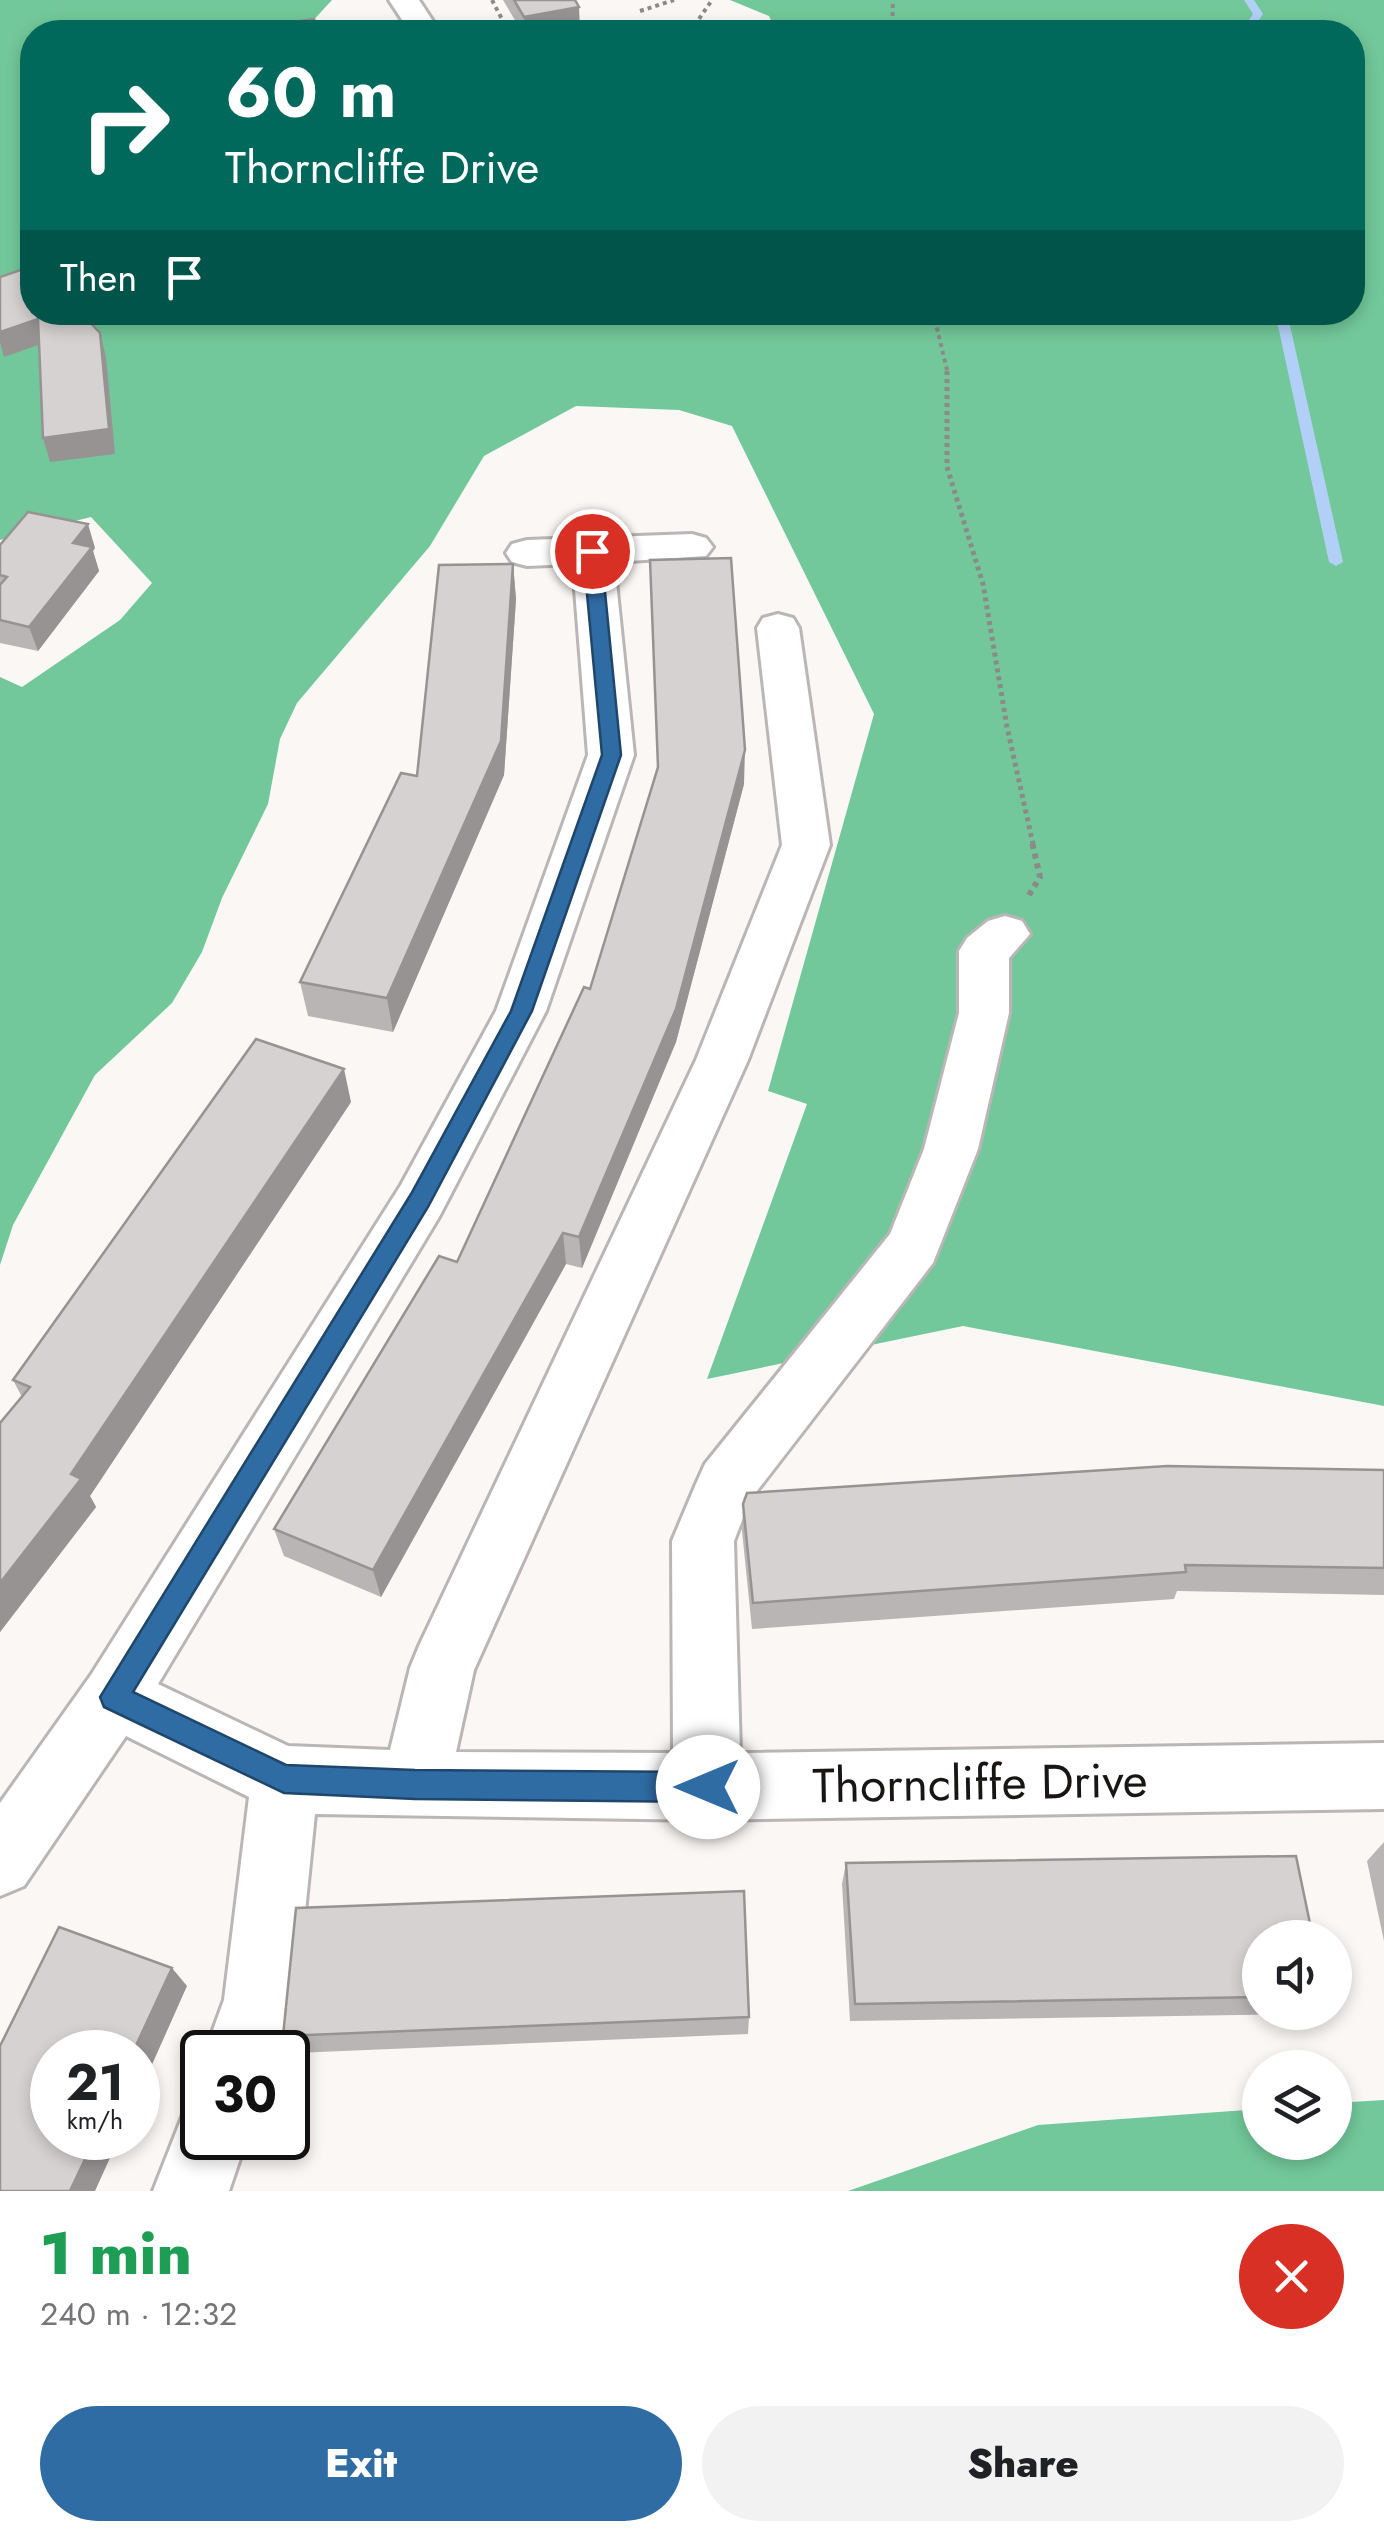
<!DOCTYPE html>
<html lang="en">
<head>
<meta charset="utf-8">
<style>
  body { margin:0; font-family:Jost,sans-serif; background:#f2f2f2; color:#202124; height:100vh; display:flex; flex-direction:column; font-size:38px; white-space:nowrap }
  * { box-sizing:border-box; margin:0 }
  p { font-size:32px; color:#757577 }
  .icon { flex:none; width:55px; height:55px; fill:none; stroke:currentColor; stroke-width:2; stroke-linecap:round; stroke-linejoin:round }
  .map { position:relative; height:2191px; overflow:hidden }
  .side { display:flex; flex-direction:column; background:#fff; flex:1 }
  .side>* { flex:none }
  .hud { position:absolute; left:20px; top:20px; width:1345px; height:305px; border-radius:40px; box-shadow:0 5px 15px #0003; background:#00695c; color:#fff; overflow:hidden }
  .fabs { position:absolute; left:1242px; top:1920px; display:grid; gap:20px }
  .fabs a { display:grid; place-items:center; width:110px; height:110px; border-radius:50%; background:#fff; box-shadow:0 5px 15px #0003; font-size:50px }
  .speed { position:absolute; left:30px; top:2030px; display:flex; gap:20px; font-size:50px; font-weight:700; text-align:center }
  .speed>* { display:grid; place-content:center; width:130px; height:130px; border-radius:50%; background:#fff; box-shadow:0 5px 15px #0003; line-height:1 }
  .speed small { font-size:25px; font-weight:400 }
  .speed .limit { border:5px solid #111; border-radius:15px; background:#fff; color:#111 }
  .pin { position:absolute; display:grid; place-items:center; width:85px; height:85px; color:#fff; margin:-42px; border:5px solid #fff; border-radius:50%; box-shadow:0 2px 10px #0007 }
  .me { position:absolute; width:110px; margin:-55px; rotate:270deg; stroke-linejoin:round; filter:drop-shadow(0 0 8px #0008) }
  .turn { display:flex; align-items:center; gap:35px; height:210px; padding:0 40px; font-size:45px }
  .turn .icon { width:130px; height:130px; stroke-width:2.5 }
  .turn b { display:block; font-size:70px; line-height:85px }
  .then { display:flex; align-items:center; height:95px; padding:0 40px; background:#0003; gap:20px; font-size:38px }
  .round { display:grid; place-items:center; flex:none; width:105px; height:105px; border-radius:52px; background:#f2f2f2 }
  .summary { display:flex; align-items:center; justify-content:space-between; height:170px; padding:0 40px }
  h1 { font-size:60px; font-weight:800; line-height:75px; color:#1e9e55 }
  .cta { display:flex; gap:20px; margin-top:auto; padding:20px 40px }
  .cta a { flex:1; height:115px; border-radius:60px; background:#2f6ca4; color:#fff; font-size:40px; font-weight:800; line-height:115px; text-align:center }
  .cta a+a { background:#f2f2f2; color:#202124 }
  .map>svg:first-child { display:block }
</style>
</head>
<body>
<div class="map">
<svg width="1384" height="2191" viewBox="0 0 1384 2191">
  <rect width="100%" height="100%" fill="#fbf7f5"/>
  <!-- forest -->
  <path fill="#72c89a" d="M0,0h332l-23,25 -54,7h-223v280h1320v-280h-576l-7,-16 -39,-16h654v1406l-421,-80 -256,53 100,-275 -39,-13 106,-377 -142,-288 -53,-16 -103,-4 -92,50 -54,90 -133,157 -17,36 -12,65 -46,94 -20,54 -30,51 -77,72 -82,150 -13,40v-588l22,10 98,-67 32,-37 -61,-66 -91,23z
    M1384,2100v91h-536l190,-66 222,-16v33h75v-39z"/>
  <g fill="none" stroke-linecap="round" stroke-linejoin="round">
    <!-- stream -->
    <path fill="#b2cff7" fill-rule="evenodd" d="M1244,0h10l9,14 -12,18h-10l12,-18z
      M1275,312h12l56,250 -7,4 -7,-4z"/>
    <!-- minor casing -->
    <g stroke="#bab6b5" stroke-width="6">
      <path id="minor" d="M389,0h30l21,32h-30z
        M692,534l14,4 7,9 -7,9 -92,6 20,193 -88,256 -107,206 -281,467 130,62 102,4 20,-82 9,-22 277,-586 86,-215 -25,-217 6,-10 15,-4 15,4 6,10 31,217 -82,215 -274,610 -18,82 217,1 -1,-212 24,-57 9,-20 185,-230 34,-85 35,-136v-62l8,-13 21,-17 17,-5 17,5 8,13 -21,24v55l-31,136 -45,114 -183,237 -16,41 6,212 644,-10v66l-677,11 -392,-6 -19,186 -19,52h-72l19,-52 25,-203 -123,-61 -102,150 -24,10v-93l91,-128 310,-490 95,-174 92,-256 -15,-191 -46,2 -15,-4 -6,-9 6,-9 15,-4z
        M202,2104v34h45l-18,53h-76l31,-79z"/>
    </g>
    <!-- path-far2 -->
    <path stroke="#8c8a88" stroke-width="4" stroke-dasharray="4 4" stroke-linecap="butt" d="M492,0l12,23
      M640,11l34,-11
      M690,32l22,-32
      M892,32l1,-32
      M933,312l15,62"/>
    <!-- path-far1 -->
    <path stroke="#8c8a88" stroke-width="5" stroke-dasharray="4 4" stroke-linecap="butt" d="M947,371v96l36,117 24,143 26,117"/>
    <!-- path -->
    <path stroke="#8c8a88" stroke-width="6" stroke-dasharray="5 5" stroke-linecap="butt" d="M1029,895l11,-18 -8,-35"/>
    <!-- minor -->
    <use href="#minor" fill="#fff" fill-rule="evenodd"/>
  </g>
  <!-- wall -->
  <path fill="#b8b5b4" d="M503,0h72l5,30 -16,2h-42z
    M0,545l95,3 -2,3 6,20 -61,80 -38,-8z
    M513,564l3,35 -12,176 -111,257 -85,-16 -8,-34 117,-206z
    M744,784l-68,258 -94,226 -16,-4 -185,333 -97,-41 -10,-27 183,-267 133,-273z
    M351,1102l-261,394 6,11 -96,125v-209l22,-26 -9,-17z
    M1384,1470v125l-207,-4 -3,8 -422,30 -10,-98 1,-27z
    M1384,1842v99l-17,-80z
    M846,1863l414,75v74h48l-2,2 -456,7 -8,-137z
    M749,2017l-1,17 -453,19 -12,-17z"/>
  <!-- shaded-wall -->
  <path fill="#969392" d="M579,7l1,23 -16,2h-39l-1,-15z
    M38,319l6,24 -40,14 -4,-15v-10z
    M100,333l6,24 9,97 -65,8 -7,-24z
    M88,524l7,24 -2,3 6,20 -61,80 -9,-24 44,-84z
    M513,564l3,35 -12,176 -111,257 -6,-34z
    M745,750l-1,34 -68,258 -94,226 -3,-31z
    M344,1069l7,33 -261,394 6,11 -96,125v-49l71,-109z
    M563,1233l3,31 -185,333 -8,-27z
    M172,1968l15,18 -49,110v-44h-5z
    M95,2138h24l-24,53h-25z"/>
  <!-- building -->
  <path fill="#d6d2d1" stroke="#969392" stroke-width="2.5" d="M514,0h61l4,7 -55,10z
    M314,19l5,13h-55l-3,-6z
    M32,266v46h48l20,21 9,96 -66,9 -5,-119 -38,13v-55z
    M28,512l60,12 -15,19 19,4 -63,80 -29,-7v-35l7,-8 -7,-2v-30z
    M731,558l14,192 -69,259 -97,228 -16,-4 -190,337 -99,-41 165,-273 18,6 127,-275 6,2 68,-222 -8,-207z
    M513,564l-12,177 -114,257 -87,-16 101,-209 16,3 22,-211z
    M256,1039l88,30 -273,405 10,5 -81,104v-160l30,-36 -17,-7z
    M1167,1466l217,4v98l-199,-3 1,7 -433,31 -10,-99 4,-11z
    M1296,1856l17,82h-53v59l-405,7 -9,-141z
    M744,1891l5,126 -466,19 13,-128z
    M59,1927l113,41 -39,84h-81v86h43l-25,53h-70v-145z"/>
  <!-- route -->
  <path fill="#2f6ca4" stroke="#1f466b" stroke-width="2.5" d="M592,545l9,6 20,204 -89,256 -104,196 -295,485 153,73 129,5 293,2 10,5 4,10 -4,10 -10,5 -293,-3 -131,-6 -180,-86 -4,-10 311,-503 100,-183 91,-256 -19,-204z"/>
  <g text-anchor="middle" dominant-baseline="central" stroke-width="8" stroke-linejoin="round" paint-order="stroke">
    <!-- near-street labels -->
    <g font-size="48" fill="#171615" stroke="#fff">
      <text transform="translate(980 1783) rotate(-1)">Thorncliffe Drive</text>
    </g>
  </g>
</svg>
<div class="fabs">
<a><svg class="icon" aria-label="sound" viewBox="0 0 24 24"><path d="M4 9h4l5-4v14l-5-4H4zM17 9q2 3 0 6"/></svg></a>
<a><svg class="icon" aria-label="layers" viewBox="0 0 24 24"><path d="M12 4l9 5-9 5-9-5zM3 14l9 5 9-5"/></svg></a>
</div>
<div class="speed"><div>21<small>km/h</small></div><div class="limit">30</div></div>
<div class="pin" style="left:592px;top:551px;background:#d93025"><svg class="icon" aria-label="arrive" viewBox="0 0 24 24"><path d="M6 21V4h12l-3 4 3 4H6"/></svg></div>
<svg class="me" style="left:708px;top:1787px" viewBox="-20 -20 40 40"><circle r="19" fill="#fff"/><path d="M0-13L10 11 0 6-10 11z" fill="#2f6ca4"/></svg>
<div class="hud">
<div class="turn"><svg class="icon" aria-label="right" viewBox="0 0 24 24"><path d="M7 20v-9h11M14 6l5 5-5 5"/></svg><div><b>60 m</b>Thorncliffe Drive</div></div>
<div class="then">Then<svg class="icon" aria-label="arrive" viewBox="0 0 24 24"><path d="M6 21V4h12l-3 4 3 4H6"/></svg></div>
</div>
</div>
<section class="side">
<div class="summary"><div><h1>1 min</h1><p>240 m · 12:32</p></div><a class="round" style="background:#d93025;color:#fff"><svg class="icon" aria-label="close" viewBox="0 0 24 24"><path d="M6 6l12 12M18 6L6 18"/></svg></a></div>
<div class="cta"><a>Exit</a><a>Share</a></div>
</section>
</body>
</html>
